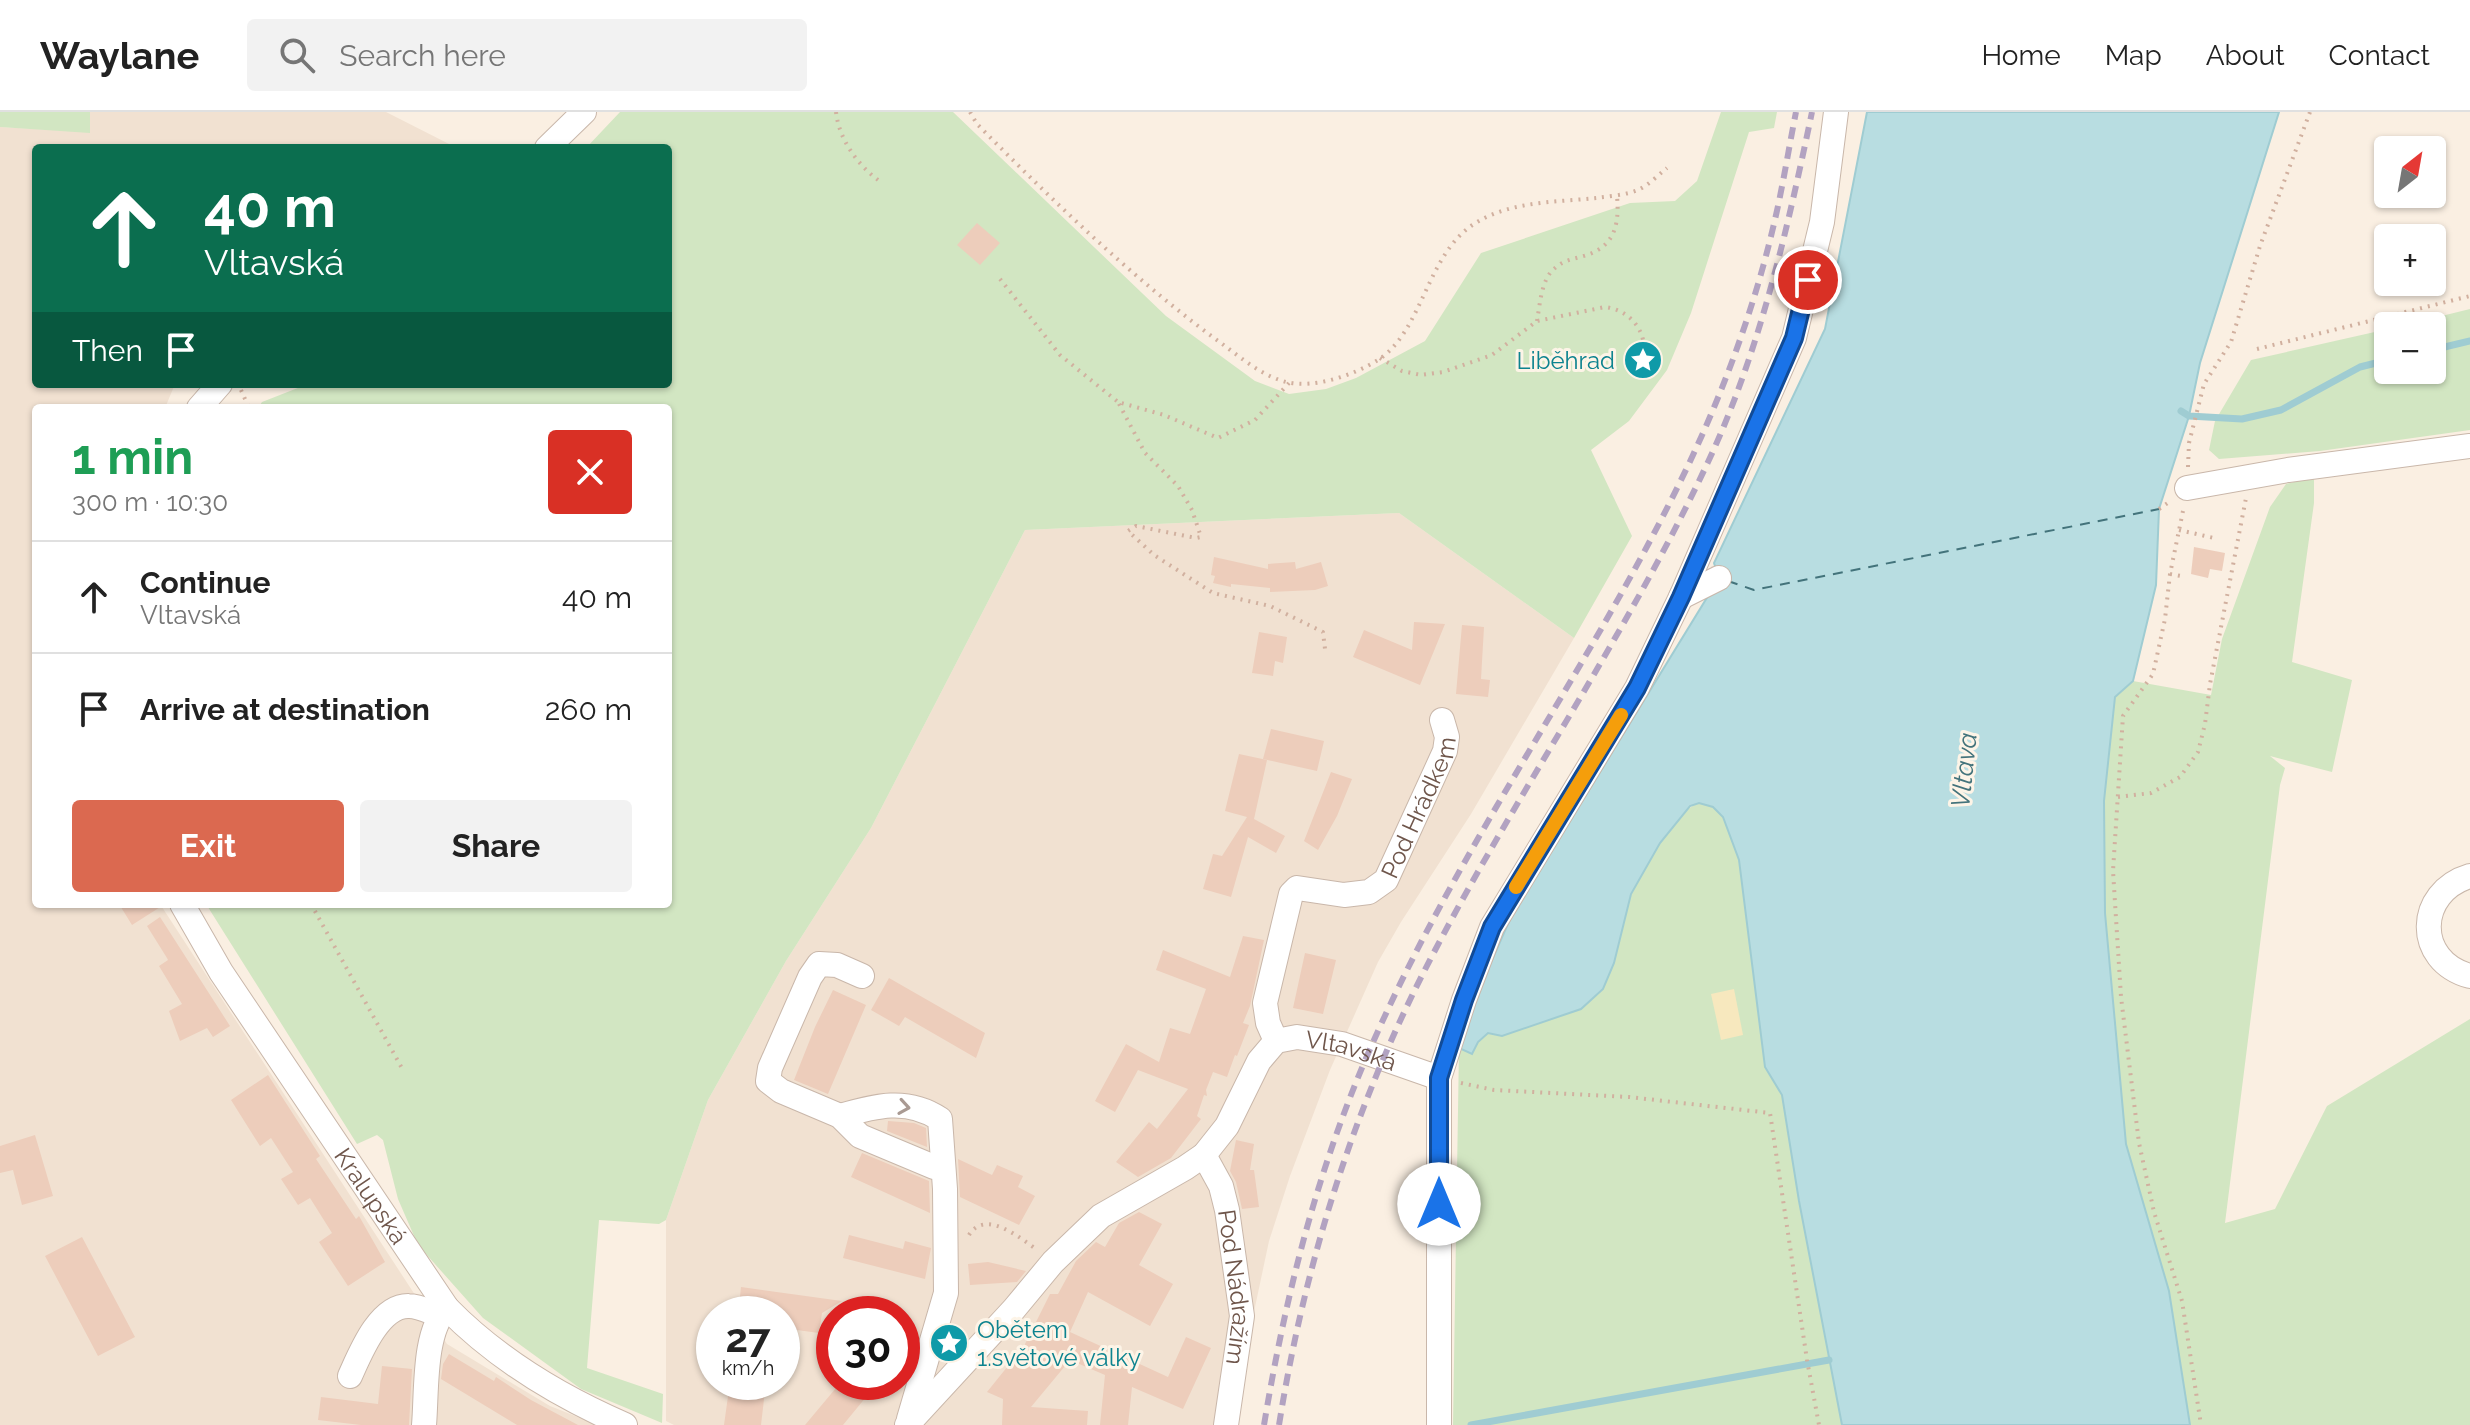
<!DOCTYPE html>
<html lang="en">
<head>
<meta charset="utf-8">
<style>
  body { margin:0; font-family:Raleway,sans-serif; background:#f2f2f2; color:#222; height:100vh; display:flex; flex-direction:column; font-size:30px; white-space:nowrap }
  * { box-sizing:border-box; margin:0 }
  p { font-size:26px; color:#767676 }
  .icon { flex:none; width:44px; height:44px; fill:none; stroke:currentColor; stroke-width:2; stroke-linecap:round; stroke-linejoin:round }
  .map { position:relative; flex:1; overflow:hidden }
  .sheet { position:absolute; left:32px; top:292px; width:640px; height:504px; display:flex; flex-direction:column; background:#fff; border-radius:8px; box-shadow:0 2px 6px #0004 }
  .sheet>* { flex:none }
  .guide { position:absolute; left:32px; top:32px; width:640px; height:244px; border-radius:8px; box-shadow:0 2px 6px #0004; background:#0b6e4f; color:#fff; overflow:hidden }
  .needle { width:52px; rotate:31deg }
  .fabs { position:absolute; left:2374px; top:24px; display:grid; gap:16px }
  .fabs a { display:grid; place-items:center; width:72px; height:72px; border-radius:8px; background:#fff; box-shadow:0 2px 6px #0004; font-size:40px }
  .speed { position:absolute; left:696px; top:1184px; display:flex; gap:16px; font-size:40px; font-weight:700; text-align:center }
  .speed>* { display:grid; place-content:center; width:104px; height:104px; border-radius:50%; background:#fff; box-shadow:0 2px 6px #0004; line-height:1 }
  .speed small { font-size:20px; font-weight:400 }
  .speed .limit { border:12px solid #d22; background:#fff; color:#111 }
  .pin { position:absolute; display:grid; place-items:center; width:68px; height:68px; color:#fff; margin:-34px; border:4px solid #fff; border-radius:50%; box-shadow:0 2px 8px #0007 }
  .me { position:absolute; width:88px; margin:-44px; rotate:0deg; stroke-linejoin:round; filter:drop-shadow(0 0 6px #0008) }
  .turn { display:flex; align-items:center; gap:28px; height:168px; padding:0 40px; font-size:36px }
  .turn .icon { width:104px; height:104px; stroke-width:2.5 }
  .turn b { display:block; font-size:56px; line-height:68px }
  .then { display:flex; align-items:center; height:76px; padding:0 40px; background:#0003; gap:16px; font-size:30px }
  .round { display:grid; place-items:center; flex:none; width:84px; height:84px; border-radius:8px; background:#f2f2f2 }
  .overview { display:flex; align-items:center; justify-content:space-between; height:136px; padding:0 40px }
  h1 { font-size:48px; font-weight:700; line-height:60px; color:#1e9e55 }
  .action { display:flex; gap:16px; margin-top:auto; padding:16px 40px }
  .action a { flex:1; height:92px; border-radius:8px; background:#db6950; color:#fff; font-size:32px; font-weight:700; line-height:92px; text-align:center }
  .action a+a { background:#f2f2f2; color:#222 }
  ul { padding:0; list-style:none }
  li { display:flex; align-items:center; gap:24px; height:112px; padding:0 40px; border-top:2px solid #e0e0e0 }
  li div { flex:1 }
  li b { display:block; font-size:30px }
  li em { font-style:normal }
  header { display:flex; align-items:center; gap:48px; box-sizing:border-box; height:112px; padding:0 40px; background:#fff; border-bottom:2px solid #e0e0e0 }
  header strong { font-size:38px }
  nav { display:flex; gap:44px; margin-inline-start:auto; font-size:28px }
  .search { width:560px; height:72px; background:#f2f2f2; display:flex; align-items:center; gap:20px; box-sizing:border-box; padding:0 28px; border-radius:8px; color:#767676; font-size:30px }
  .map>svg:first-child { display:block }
</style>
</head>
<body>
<header>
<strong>Waylane</strong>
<div class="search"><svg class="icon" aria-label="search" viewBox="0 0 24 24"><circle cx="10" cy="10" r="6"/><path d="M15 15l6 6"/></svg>Search here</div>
<nav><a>Home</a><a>Map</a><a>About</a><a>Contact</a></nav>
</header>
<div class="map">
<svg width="2470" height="1313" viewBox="0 0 2470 1313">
  <rect width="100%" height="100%" fill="#faefe2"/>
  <!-- residential -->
  <path fill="#f1e1d1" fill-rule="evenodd" d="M90,0h296l69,35 -419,1v236h139l-10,24h-129v496h124l287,440 103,62 48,19h-598v-1298l89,5z
    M1399,401l175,125 -103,176 -70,108 -23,40 -48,108 -40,106 -21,65 -39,184h-556l-8,-4v-201l42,-120 78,-139 85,-133 154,-298zM714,1202h68v68h-68zM834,1202h68v68h-68z"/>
  <!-- green -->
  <path fill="#d2e6c2" d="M0,0h90v21l-90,-6z
    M620,0h333l213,204 89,65 34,13 37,-5 30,-11 69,-37 56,-88 149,-50 45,-2 22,-20 24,-69h56l-3,16 -25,4 -58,181 -24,57 -38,51 -38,29 41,86 -58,102 -175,-125 -374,17 -154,298 -85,133 -78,139 -42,120 -7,4 -60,-4 -12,148 76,26 -1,29 -81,-34 -98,-71 -65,-73 -20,-46 -15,-59 -6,-5 -20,9 -151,-240h462v-496h-410l4,-6 46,-18h360v-236h-82z
    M2470,197v121l-150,21 -101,8 -10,-9 6,-29 36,-61 137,-31v41h44v-44h-31z
    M2314,365v26l-22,159 60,18 -20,92 -62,-16 15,12 -5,17 -55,438 50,-14 52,-103 143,-87v406h-280l-21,-134 -43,-147 -21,-231 -1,-112 11,-104 18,-16 78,14 11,-56 48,-132 16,-23z
    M1699,691l14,4 10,10 16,43 26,207 17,28 17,106 43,224h-389l6,-377 19,-6 10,-9c19,-5 82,-17 95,-26 36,-26 35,-73 48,-111 9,-26 42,-84 68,-93z"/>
  <!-- sand -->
  <path fill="#f7e8be" d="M1734,877l9,46 -22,5 -10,-46z"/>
  <!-- water -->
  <path fill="#b8dde1" stroke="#9fccd2" stroke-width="2" d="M1867,0h412l-79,251 -11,53 -30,93 -3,76 -23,96 -18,16 -11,104 1,112 21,231 43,147 21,134h-348l-43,-224 -17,-106 -17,-28 -26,-207 -16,-43 -10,-10 -14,-4 -9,3 -30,37 -29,51 -17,69 -11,26 -22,20 -79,27 -14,-3 -10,9 -6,12 -13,-6 21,-61 31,-70 208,-339 -5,-15 111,-234z"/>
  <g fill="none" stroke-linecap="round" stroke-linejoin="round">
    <!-- stream -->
    <path stroke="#9fccd2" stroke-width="7" d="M2432,238l38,-9
      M2181,299l8,5 53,3 39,-9 79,-43 28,-7
      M1471,1313l358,-65"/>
    <!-- ferry -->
    <path stroke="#43737b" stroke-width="2" stroke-dasharray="10 8" stroke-linecap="butt" d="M1728,469l26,9 405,-81"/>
  </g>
  <!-- building -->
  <path fill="#edcdbb" d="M977,111l23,20 -20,22 -23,-20z
    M2194,435l31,6 -3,18 -12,-2 -2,9 -17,-4z
    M1214,445l54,12v-5l27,-2 1,7 25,-7 7,24 -13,4 -45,2v-4l-39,-4v3l-18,-4 2,-7 -4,-1z
    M1414,510l31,2 -25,61 -67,-28 11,-27 48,20z
    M1462,513l22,2 -3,52 9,1 -2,17 -32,-3z
    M1259,520l28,5 -4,26 -8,-2 -2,15 -21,-3z
    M1271,617l53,12 -7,30 -54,-12z
    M1239,642l28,6 -13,59 31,17 -9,17 -28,-16 -17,60 -28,-8 10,-35 9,2 25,-39 -22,-6z
    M1331,660l21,7 -15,37 -19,34 -14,-9z
    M119,792h46l-33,21z
    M160,805l70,109 -17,11 -6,-9 -27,13 -11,-30 13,-7 -23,-38 9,-6 -1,-2 -20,-32z
    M1243,824l21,4 -14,66 -7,17 6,2 -12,31 -2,-1 -8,22 -14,-5 -7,18 1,6 -3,-1 -7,21 4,3 -30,39 -33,19 -22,-15 33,-40 8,7 31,-40 -50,-19 -23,42 -20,-11 31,-57 33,18 11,-34 20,6 16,-45 -50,-19 7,-20 67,27z
    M1305,841l31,7 -13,54 -30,-6z
    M889,866l96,55 -9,25 -71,-41 -6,9 -28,-16z
    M833,878l33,15 -38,89 -34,-14 21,-53z
    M268,963l52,81 -4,3 40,60 3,-3 26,46 -37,24 -29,-44 13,-9 -22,-35 -12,7 -17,-26 12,-7 -22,-34 -11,8 -29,-46z
    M888,1009l26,2 12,5 1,19 -40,-16z
    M35,1023l18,61 -31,9 -9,-35 -13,3v-27z
    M1236,1028l18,4 -4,26h4l5,37 -17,2 -6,-27 -6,-11z
    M862,1041l67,28 1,32 -79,-36z
    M958,1047l34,16 5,-10 26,11 -5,11 17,9 -16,29 -59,-28z
    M1139,1100l23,12 -23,41 34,19 -23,42 -62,-34 -18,40 98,45 18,-40 25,11 -28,61 -51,-22 -4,38h-28l5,-50 -35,-15 -39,47 57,4 -1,14h-85l1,-26 -16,-7 37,-46 26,-52h8l18,-33 20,-19 9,5 14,-24z
    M849,1123l54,14 2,-8 26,7 -6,31 -82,-21z
    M82,1125l53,100 -37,19 -53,-100z
    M988,1150l38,9 -9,11 -47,3 -2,-21z
    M741,1175l101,14 -20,12 -3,20 -37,-5v-14h-44z
    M449,1242l45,27 2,-4 35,23 47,25h-61l-76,-46 2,-15z
    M382,1254l30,3 -3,56h-48l-43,-5 3,-23 57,7z
    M730,1270h36l-5,43h-37z
    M841,1270h18l12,9 -28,34h-38z"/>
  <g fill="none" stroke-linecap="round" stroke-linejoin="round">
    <!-- minor casing -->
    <g stroke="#c9b7aa" stroke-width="26">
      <g id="minor">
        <path d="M547,36l37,-36"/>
        <path d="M199,296l21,-24"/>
        <path d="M2187,376l101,-18 182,-24"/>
        <path d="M1681,485l38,-19"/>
        <path d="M2470,764c-54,16 -56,85 0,100"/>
        <path id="s1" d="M182,792l39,68 226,336c51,52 111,88 178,117"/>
        <path d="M862,864l-25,-11 -18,-1 -9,13 -40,91 -2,13 13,10 59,25 20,20 74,31h8"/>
        <path id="s2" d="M1276,929l-8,-18 -3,-20 26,-109 6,-6 47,7 25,-3 17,-12 59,-129 2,-14 -5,-17"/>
        <path d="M840,1004c35,-10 67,-19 100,3l5,70 1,104 -37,126"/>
        <path id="s3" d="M1204,1043l17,31 6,24 15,106 -16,109"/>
        <path d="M350,1264c10,-22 29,-71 59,-70 10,0 21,6 30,9"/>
        <path d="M424,1313c3,-33 -1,-93 23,-117"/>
        <path id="s4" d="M907,1313l107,-116 39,-47 48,-46 84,-48 19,-13 23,-29 32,-65 17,-20 21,-4 45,7 97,34"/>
        <path d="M1439,1313v-347l25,-78 28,-73 145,-239 44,-91 113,-259 28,-116 14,-110"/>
      </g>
    </g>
    <!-- path -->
    <path stroke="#d1b09f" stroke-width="4" stroke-dasharray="2 6" stroke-linecap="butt" d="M836,0c3,27 21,52 42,68
      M970,0l7,12c75,76 151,150 237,214 23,16 45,37 72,44 28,7 68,-7 92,-22 45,-29 48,-105 96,-136 35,-23 83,-22 123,-26 13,-2 29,-3 41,-8 11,-5 20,-15 29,-22
      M1000,167l60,76 58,47
      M1537,209c3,-16 4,-42 18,-53 12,-11 27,-9 41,-17 21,-11 23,-33 21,-55
      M2257,237l213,-53
      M1380,246l22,13 19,4 22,-3 49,-17 45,-34 68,-14c26,3 44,26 38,53
      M1289,271l-34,37 -37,18 -54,-23 -46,-13 27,51 33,33 14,24 9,27 -5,1 -60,-12 -8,5 26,24 59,38 57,13 53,26 2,17
      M241,278l8,18
      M2188,355l1,-24 15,-59 27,-42 29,-96 50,-134
      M2159,397l10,-7
      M2183,399l-13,63 -5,45 -12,55 -30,42 -10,155 8,126 18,146 15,69 28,89 19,124
      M2179,418l35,8
      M2170,462l11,2
      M2118,685l33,-4 29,-16 18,-25 7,-28 5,-40 36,-186
      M311,792l92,166
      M1461,971l33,7 135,7 141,16 37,247 12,65
      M969,1123c16,-26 50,2 67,14"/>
    <!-- minor -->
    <use href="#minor" stroke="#fff" stroke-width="24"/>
    <!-- rail -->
    <path stroke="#b2a2c1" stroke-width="6" stroke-dasharray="12 8" stroke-linecap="butt" d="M1264,1313c22,-133 55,-262 110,-385 90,-204 225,-384 319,-585 33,-71 61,-148 79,-223 10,-40 16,-80 24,-120
      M1279,1313c26,-163 76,-322 153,-469 87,-167 196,-323 276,-494 52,-111 79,-231 104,-350"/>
  </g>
  <!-- one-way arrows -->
  <defs><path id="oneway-chevron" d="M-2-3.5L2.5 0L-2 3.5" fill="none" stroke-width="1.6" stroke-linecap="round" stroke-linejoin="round" transform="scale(2)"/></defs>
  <use stroke="#a99a93" href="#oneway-chevron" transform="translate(904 995) rotate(9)"/>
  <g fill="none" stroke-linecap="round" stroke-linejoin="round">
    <!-- route casing -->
    <g stroke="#114b97" stroke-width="20">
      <path id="route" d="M1439,1092v-126l25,-78 28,-73 145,-239 44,-91 113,-259 14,-58"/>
    </g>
    <!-- route -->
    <use href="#route" stroke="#1a73e8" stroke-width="14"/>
    <!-- slow -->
    <path stroke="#f59e0b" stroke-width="14" d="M1516,775l105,-172"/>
  </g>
  <!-- icons -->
  <defs>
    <g id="sight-disc" transform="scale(2)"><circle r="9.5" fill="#0f9aa8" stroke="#fdf4e7"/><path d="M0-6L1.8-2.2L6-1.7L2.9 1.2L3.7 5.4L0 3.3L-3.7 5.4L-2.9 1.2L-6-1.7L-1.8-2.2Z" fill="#fff"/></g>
  </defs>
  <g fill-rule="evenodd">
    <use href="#sight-disc" x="1643" y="248"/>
    <use href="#sight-disc" x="949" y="1231"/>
  </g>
  <g text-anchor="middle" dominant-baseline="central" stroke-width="6" stroke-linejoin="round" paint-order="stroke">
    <!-- culture labels -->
    <g font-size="24" fill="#0d838f" stroke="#fdf4e7" text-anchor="end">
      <text x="1615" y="248">Liběhrad</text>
      <text x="977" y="1217" text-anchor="start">Obětem<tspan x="977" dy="28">1.světové války</tspan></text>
    </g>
    <!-- street labels -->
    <g font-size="24" fill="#6f564b" stroke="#fdf4e7">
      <text stroke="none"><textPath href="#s2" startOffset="334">Pod Hrádkem</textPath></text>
      <text stroke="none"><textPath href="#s4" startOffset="618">Vltavská</textPath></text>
      <text stroke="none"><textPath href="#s1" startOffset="348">Kralupská</textPath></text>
      <text stroke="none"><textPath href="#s3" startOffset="138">Pod Nádražím</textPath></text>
    </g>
    <!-- water labels -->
    <g font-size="26" font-style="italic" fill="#43737b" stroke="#fdf4e7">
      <text transform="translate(1964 658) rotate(-84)">Vltava</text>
    </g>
  </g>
</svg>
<div class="fabs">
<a><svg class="needle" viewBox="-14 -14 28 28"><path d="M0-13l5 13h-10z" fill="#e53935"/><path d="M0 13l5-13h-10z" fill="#767676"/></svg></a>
<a>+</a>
<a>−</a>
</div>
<div class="speed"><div>27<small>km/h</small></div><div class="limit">30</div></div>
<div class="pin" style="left:1808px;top:168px;background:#d93025"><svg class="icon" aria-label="arrive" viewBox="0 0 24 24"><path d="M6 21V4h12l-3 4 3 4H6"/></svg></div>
<svg class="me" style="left:1439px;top:1092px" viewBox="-20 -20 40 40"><circle r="19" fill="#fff"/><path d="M0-13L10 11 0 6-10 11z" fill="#1a73e8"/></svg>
<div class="guide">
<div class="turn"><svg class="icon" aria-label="ahead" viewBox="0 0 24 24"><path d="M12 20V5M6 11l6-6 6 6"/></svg><div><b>40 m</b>Vltavská</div></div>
<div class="then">Then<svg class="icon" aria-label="arrive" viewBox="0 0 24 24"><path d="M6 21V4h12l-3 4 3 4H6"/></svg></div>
</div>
<section class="sheet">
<div class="overview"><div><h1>1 min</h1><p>300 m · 10:30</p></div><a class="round" style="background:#d93025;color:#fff"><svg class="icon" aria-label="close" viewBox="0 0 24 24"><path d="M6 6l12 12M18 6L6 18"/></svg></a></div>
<ul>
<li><svg class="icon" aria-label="ahead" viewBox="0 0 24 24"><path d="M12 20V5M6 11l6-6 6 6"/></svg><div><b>Continue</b><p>Vltavská</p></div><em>40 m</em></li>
<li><svg class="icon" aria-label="arrive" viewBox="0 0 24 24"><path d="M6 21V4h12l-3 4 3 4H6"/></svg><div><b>Arrive at destination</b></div><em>260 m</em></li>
</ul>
<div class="action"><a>Exit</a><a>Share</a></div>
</section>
</div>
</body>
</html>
